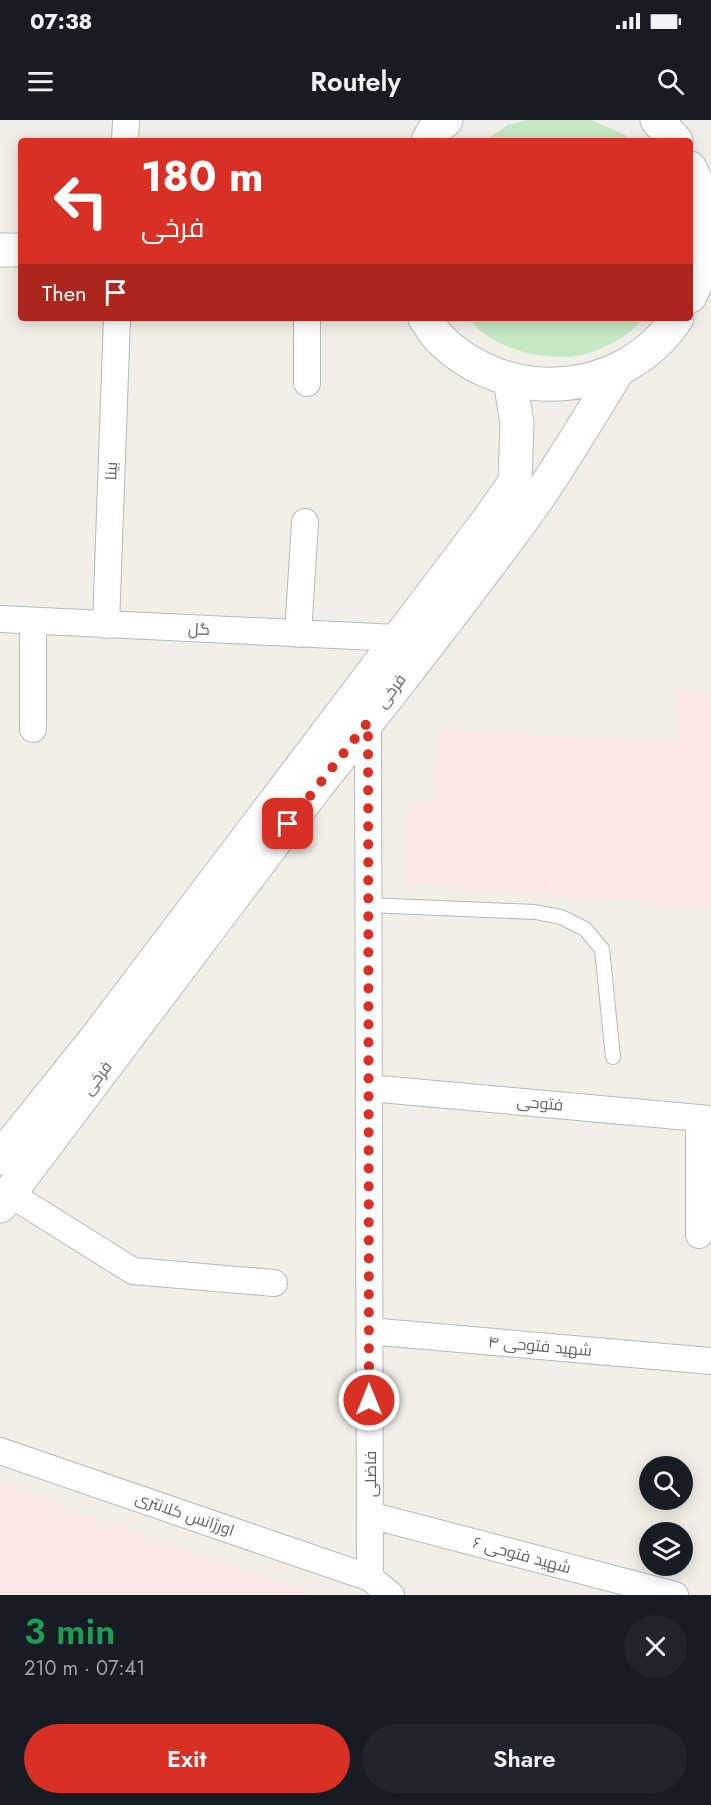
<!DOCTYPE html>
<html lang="en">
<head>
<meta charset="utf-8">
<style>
  body { margin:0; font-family:Jost,Cairo,sans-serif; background:#20242c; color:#f1f3f6; height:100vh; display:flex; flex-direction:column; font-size:22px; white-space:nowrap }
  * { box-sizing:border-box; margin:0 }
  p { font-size:20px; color:#9ea1a6 }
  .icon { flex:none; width:33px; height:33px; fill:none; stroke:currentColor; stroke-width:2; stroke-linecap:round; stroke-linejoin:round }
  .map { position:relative; height:1475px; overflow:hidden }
  .panel { display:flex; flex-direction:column; background:#171b24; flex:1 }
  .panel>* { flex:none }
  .hud { position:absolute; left:18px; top:18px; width:675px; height:183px; border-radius:6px; box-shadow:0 3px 15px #0003; background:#d93025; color:#fff; overflow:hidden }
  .fabs { position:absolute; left:639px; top:1336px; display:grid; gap:12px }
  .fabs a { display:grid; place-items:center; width:54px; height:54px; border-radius:50%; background:#171b24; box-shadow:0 3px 15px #0003; font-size:30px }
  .pin { position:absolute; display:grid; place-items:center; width:51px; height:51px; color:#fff; margin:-26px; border-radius:12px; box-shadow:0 3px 9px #0006 }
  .me { position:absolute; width:66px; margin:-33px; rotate:0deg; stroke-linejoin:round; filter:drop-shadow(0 0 4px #0008) }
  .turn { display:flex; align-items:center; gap:21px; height:126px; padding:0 24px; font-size:27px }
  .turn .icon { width:78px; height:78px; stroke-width:2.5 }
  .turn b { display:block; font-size:42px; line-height:51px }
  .then { display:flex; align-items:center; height:57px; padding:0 24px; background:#0003; gap:12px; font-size:22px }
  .round { display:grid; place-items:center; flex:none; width:63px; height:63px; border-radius:32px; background:#20242c }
  .overview { display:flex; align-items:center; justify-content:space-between; height:102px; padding:0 24px }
  h1 { font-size:36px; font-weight:600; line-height:45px; color:#1e9e55 }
  .primary-button { display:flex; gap:12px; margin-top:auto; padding:12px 24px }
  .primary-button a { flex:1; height:69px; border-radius:36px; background:#d93025; color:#fff; font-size:24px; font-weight:600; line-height:69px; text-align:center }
  .primary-button a+a { background:#20242c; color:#f1f3f6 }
  .status { display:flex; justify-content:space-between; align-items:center; height:42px; padding:0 30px; background:#171b24; direction:ltr }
  .status svg { height:16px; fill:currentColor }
  header { display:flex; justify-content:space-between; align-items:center; height:78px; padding:0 24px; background:#171b24; font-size:27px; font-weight:600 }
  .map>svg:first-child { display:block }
</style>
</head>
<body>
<div class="status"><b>07:38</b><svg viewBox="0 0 49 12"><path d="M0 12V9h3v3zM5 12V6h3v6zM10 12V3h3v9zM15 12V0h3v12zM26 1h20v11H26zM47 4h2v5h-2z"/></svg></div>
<header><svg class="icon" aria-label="menu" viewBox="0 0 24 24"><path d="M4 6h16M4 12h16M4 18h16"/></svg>Routely<svg class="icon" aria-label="search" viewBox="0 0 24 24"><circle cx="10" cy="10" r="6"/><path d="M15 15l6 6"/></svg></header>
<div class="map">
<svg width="711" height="1475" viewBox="0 0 711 1475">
  <rect width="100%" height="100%" fill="#f1efe8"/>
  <!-- medical -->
  <path fill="#fce8e6" d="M676,570l35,4v216l-156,-15 -151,-12 3,-81 27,1 5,-74 238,14z
    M0,1364l314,111h-314z"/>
  <!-- green -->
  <path fill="#c5e8c5" d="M528,0h63l34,15 6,6h-147l24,-16z
    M468,198h177c-9,8 -18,18 -29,23 -10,5 -23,12 -34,14 -37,7 -91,-6 -114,-37z"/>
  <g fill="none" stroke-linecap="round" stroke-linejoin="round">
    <!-- lane casing -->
    <g stroke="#b5b8bc" stroke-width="16">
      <path id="lane" d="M368,785l167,7 26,5 24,12 17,20 11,108"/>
    </g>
    <!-- street casing -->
    <g stroke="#b5b8bc" stroke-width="28">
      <path id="street" d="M125,21l1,-21
        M307,198v65
        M0,499l398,19
        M106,505l11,-307
        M298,514l7,-112
        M368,602l2,856
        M33,609v-108
        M369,968l342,31
        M699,998v117
        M10,1074l123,77 141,12
        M369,1211l342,30
        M0,1331l370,127 21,17
        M370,1395l305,80"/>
    </g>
    <!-- secondary casing -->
    <g stroke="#b6babf" stroke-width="35">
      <path id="secondary" d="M657,0l19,21
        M428,21l6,-11 12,-10
        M690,48l10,22 5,48 -6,38 -9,20
        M0,130h21
        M425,198c4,6 8,13 13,19 67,69 185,62 239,-19
        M0,1038l97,-121 392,-518 26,-37 2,-59 -7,-43
        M0,1086l316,-419c72,-90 144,-182 212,-275 33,-46 61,-95 91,-143"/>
    </g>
    <!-- lane -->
    <use href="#lane" stroke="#fff" stroke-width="14"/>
    <!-- street -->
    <use href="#street" stroke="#fff" stroke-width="26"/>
    <!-- secondary -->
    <use href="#secondary" stroke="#fff" stroke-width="33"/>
  </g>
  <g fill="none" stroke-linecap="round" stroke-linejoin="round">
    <!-- route -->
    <path stroke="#d93025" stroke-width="10" stroke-dasharray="0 18" d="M288,704l80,-102 1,678"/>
  </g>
  <g text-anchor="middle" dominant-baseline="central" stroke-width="4.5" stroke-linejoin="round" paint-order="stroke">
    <!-- street labels -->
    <g font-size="16" fill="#5f6368" stroke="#fff">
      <text transform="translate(111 351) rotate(-88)">بینا</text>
      <text transform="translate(199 509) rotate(3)">گل</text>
      <text transform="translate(391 571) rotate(-53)">فرخی</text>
      <text transform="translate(97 958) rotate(-53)">فرخی</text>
      <text transform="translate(540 983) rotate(5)">فتوحی</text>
      <text transform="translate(540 1226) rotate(5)">شهید فتوحی ۴</text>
      <text transform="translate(370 1354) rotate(-90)">فاضلی</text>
      <text transform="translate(185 1394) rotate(19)">اورژانس کلانتری</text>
      <text transform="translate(522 1435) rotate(15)">شهید فتوحی ۶</text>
    </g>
  </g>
</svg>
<div class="fabs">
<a><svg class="icon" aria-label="search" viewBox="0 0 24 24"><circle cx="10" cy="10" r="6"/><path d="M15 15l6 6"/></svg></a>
<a><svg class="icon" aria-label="layers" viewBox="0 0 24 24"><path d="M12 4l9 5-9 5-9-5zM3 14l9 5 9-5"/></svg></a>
</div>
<div class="pin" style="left:288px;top:704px;background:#d93025"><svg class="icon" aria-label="arrive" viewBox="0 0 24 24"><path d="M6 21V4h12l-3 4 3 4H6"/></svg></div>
<svg class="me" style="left:369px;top:1280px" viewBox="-20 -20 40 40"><circle r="17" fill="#d93025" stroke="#fff" stroke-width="3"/><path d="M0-11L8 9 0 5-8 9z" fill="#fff"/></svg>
<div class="hud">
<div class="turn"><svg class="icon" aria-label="left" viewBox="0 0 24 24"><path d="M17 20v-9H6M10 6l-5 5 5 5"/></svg><div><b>180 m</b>فرخی</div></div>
<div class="then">Then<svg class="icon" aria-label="arrive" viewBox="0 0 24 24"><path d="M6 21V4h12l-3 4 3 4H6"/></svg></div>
</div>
</div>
<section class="panel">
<div class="overview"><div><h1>3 min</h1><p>210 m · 07:41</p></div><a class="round"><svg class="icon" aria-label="close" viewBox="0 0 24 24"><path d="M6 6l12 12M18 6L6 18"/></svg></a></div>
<div class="primary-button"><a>Exit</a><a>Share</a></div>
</section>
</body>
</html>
